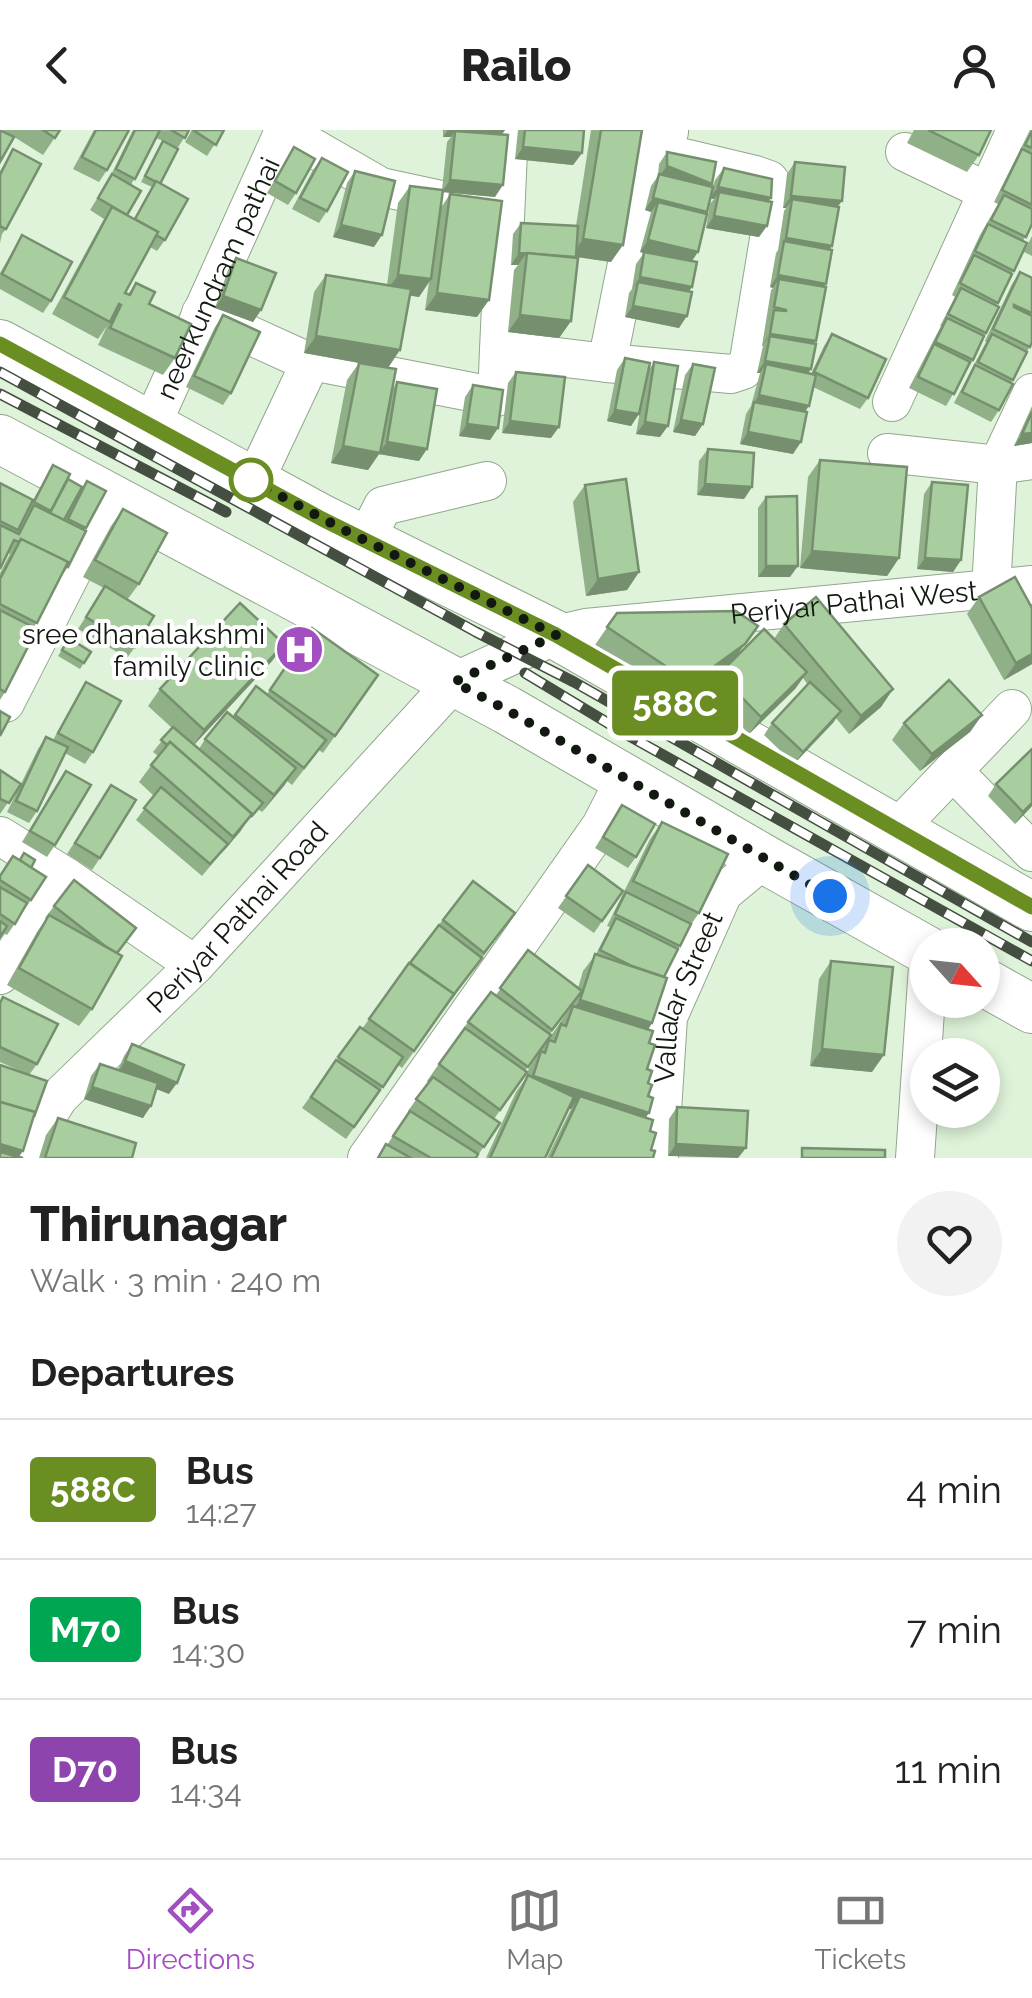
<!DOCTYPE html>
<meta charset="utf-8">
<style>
:root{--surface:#fff;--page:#f2f2f2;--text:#222;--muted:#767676;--line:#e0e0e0;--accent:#a250c0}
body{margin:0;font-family:Raleway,sans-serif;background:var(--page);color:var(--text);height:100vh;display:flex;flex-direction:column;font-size:38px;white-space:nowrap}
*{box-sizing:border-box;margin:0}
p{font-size:32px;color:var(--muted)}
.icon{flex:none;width:55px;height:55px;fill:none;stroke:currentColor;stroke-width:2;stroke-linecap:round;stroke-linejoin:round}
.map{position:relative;height:1028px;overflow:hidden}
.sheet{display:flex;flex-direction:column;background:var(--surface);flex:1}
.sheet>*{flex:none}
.badge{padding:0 20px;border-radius:8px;font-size:35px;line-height:65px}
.needle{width:65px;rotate:117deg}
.fabs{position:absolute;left:910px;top:798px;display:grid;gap:20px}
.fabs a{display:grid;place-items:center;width:90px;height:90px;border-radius:50%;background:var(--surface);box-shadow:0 5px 15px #0003;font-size:50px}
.you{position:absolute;width:50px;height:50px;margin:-25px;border:8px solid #fff;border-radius:50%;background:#1a73e8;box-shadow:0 0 0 15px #1a73e833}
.map>.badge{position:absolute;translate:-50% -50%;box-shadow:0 0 0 5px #fff}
h2{padding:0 30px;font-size:38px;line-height:90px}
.round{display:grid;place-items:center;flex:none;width:105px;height:105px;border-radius:52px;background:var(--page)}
.headline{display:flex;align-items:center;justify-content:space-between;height:170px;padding:0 30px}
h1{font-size:48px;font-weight:800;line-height:75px}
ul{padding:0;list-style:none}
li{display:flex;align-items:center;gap:30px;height:140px;padding:0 30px;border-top:2px solid var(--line)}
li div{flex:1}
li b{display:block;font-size:38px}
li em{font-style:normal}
li .badge{min-width:110px;font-weight:700;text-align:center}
header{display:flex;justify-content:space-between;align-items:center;height:130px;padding:0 30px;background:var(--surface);font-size:45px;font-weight:800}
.menu{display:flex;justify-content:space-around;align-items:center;height:140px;border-top:2px solid var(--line);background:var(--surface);font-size:28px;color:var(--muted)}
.menu a{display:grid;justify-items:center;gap:5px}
.menu .selected{color:var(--accent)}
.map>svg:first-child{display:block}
</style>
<header><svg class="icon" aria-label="back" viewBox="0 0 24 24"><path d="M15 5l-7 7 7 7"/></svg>Railo<svg class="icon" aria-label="person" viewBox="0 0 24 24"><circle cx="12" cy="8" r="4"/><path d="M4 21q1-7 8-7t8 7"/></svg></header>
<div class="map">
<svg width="1032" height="1028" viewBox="0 0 1032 1028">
<rect width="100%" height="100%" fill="#def3d9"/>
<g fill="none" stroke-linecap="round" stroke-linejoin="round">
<defs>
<g id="minor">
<polyline points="282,0 381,57 497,82"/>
<polyline points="509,0 499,220 607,233 731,244 743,240 749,230 777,61 769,50 755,45 650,20"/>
<polyline points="905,22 988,62"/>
<polyline points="201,183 302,229 497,267 499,220"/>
<polyline points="607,233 650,20 669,2"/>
<polyline points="892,272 1016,0"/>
<path id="s1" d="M151,296L284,1"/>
<polyline points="887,323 998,335 1032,330"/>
<polyline points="254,352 311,231"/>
<polyline points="365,411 383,376 487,351"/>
<polyline points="991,460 998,335 1032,263"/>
<polyline points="5,573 109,369"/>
<polyline points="953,641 1032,722"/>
<polyline points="896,700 1012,579"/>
<polyline points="0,706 66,747"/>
<polyline points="0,845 66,747 195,835"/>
<path id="s2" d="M34,1028L44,991L59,967L195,835L454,552L556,505L586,498L1032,455"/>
<polyline points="367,1028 601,696 625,649"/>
<path id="s3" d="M659,1028L668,887L723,763L764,729"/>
<polyline points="915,1028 928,837"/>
</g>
<g id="major">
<polyline points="0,214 322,389 556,505 1032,777"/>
<polyline points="0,309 507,580 764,729 928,821"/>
<polyline points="982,851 1032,879"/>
</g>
</defs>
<!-- minor casing -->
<use href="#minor" stroke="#93a68e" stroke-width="40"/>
<!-- major casing -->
<use href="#major" stroke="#93a68e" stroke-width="50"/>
<!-- minor -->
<use href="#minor" stroke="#fff" stroke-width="38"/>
<!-- major -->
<use href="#major" stroke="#fff" stroke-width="48"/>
<defs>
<g id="rail">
<polyline points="0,242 476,502 574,552 1032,812"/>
<polyline points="0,264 226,382"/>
<polyline points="525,543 631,607 1032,831"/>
</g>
</defs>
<!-- rail casing -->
<use href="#rail" stroke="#444f41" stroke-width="11"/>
<!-- rail -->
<use href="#rail" stroke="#fff" stroke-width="8" stroke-dasharray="22" stroke-linecap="butt"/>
</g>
<!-- wall -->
<g fill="#90b088">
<polygon points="3,0 60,0 43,25"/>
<polygon points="94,0 129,0 107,40 99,52 73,39"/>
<polygon points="133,0 160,0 131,55 127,85 134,89 152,57 141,52 163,11 156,8 161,0 189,0 177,19 160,54 165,110 157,121 150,117 125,163 128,164 136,153 149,174 175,228 163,245 98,215 107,196 98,209 52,184 104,89 90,80 108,51"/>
<polygon points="192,0 224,0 207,26 185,12"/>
<polygon points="443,0 505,0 502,4 495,67 443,62 440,79 450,64 477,187 425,180 429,152 419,167 410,165 388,238 392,260 397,252 419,331 379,324 368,340 331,333 347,250 359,233 304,223 314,162 326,145 387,155 398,73 410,56 442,60 447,12 451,7 443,7"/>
<polygon points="518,0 584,0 582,23 573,35 515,29"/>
<polygon points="591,0 642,0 611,132 576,127 571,191 559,208 508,202 514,140 518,135 511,135 513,104 521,93 576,96"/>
<polygon points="914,0 991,0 979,25 967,42 907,13"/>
<polygon points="1030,0 1032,0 1032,94 1023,111 1012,144 997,175 986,203 973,230 946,276 909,258 941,196 940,196 955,167 952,165 980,105 998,74 994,72"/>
<polygon points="294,17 296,63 288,75 267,63"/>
<polygon points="13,19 6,99 2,104 0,113 0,41"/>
<polygon points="667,22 712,54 710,57 710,67 715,50 724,38 768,71 759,107 706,98 710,74 714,69 710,68 692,131 689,162 679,198 625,187 629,163 632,159 636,134 644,123 640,122 651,82 645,80 651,56 658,46 659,34"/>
<polygon points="322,28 327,81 319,93 292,79 313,40"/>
<polygon points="795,32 838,76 808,244 811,244 824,216 832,204 868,268 860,279 813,257 793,324 740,314 746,284 751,276 760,243 757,243 763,216 762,216 771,160 773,158 770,157 776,123 778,120 784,81 786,78 783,78 787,44"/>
<polygon points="355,41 374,117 333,107 347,53"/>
<polygon points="22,105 51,171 43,183 0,159 0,143"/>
<polygon points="1032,106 1032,126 1024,122"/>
<polygon points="236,128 261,180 253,192 215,178 228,140"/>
<polygon points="1020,142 1032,148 1032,212 1011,253 999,280 991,292 954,273 986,212 985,211 1012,154"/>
<polygon points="223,185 231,263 223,275 186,257 215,197"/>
<polygon points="625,228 648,241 654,232 660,307 636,304 641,276 631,296 607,291 617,240"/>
<polygon points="693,234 703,294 695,306 673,302 685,245"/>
<polygon points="516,242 551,308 502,303 508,253"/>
<polygon points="473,255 498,298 490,310 459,306 465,267"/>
<polygon points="1032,276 1032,313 1014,316"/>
<polygon points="708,319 752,357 744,369 697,365 699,331"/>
<polygon points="820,330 899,428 887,446 800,438 808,347"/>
<polygon points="53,335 65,354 79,362 87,351 106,361 84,400 68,437 60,448 34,497 5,562 0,570 0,443 10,424 8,423 0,439 0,353 33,370"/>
<polygon points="932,352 961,430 953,442 917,439 924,364"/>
<polygon points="585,355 639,442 627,460 586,466 573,372"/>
<polygon points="766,367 790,447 758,447 758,378"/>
<polygon points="123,379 139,454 127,470 135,517 127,528 78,499 104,458 83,447 111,396"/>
<polygon points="979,467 1032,478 1032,534 1004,550 967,484"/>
<polygon points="617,483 738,526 774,509 784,494 893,559 881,577 849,604 836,588 794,634 764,605 772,593 808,555 803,548 795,559 749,604 707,561 719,544 727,536 679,570 595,515"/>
<polygon points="312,498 378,545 323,623 319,620 292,655 287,651 262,682 258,679 202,746 136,690 154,666 139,652 158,626 153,622 172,598 148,576 160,559 284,514 272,531 194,615 199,619 205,609 233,587 256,556 267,564"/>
<polygon points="69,508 91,522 80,539 58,526"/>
<polygon points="86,552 93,622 85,634 65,623 37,681 29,693 7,682 21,654 0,684 0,640 21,654 38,619 46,607 53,610"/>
<polygon points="982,585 970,602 920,641 892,610 904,593"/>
<polygon points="1032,619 1032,676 1015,694 988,666 996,654"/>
<polygon points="66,641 55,715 47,727 22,712"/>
<polygon points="111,655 100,728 92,740 67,724"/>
<polygon points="622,675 636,727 628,738 595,718"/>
<polygon points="662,692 699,783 690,796 664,847 652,893 648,900 649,913 647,939 648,966 646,987 653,1028 547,1028 571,979 568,978 545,1028 486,1028 516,962 526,948 529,938 572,875 550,904 525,941 527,942 494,989 500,993 476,1028 377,1028 386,1014 387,1015 409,982 408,981 428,953 427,951 468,892 496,865 528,820 578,858 583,841 596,824 610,797 607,796 650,709"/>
<polygon points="588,735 623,761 594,803 558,778"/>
<polygon points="31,738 31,770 7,805 3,803 0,807 0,746"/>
<polygon points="74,750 118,823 92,879 79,896 7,855 37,802 46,789 45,788"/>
<polygon points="473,751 506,795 402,938 398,935 346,1009 302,978 360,897 362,899 409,833"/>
<polygon points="831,831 872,942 810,936 819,849"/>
<polygon points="3,867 37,934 29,945 0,932 0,872"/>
<polygon points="132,914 169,964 156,959 143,988 84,969 91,946 100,934 118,940 124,926"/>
<polygon points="677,977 748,981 668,1026 669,989"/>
<polygon points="58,988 132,1028 39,1028 46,1005"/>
</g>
<!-- shaded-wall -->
<g fill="#76906f">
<polygon points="448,0 505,0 502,4 455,1 451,7 443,7"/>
<polygon points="523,17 582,23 573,35 515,29"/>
<polygon points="667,36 712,54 704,65 658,48"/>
<polygon points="450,50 503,55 495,67 442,62"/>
<polygon points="718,57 771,68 763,79 719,62 714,69 710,68"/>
<polygon points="791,66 842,71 833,83 792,69 786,78 783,78"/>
<polygon points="653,68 707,82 698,93 658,72 651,82 645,80"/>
<polygon points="714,86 767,96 759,107 706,98"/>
<polygon points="341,95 382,105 374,117 333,107"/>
<polygon points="786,108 832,116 824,128 784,111 778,120"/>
<polygon points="583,109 623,115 611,132 571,126"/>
<polygon points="648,110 698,122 690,134 640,122"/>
<polygon points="519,123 526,124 518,135 511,135"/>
<polygon points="398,145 431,149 419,167 386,162"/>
<polygon points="778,145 826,154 817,165 779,149 773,158 770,157"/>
<polygon points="640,147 692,157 684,169 638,152 632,159"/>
<polygon points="437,163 489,170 477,187 425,180"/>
<polygon points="223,166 261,180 253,192 215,178"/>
<polygon points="633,176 687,186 679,198 625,187"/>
<polygon points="520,185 571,191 559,208 508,202"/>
<polygon points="770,204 816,211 808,223 770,206 762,216"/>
<polygon points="316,206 400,220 388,238 304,223"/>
<polygon points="765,231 811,239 803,251 766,234 760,243 757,243"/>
<polygon points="759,265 809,276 800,288 754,273"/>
<polygon points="615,280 639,284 631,296 607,291"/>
<polygon points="681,290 703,294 695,306 673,302"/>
<polygon points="510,291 559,297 551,308 502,303"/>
<polygon points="645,292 668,296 660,307 636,304"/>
<polygon points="467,294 498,298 490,310 459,306"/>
<polygon points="748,302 801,312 793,324 740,314"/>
<polygon points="1032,303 1032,313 1014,316 1022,304"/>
<polygon points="387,312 427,319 419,331 379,324 368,340 331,333 343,316 379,323"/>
<polygon points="705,354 752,357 744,369 697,365"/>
<polygon points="812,421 899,428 887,446 800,438"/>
<polygon points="925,428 961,430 953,442 917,439"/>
<polygon points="766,436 798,436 790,447 758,447"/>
<polygon points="639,442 627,460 586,466 598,449"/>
<polygon points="284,514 272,531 192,617 204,600"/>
<polygon points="745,514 733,531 679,570 691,553"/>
<polygon points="1032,524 1032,534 1004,550 1016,533"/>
<polygon points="807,542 795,559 749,604 761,587"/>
<polygon points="893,559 881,577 849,604 861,586"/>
<polygon points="841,581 833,593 794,634 803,622"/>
<polygon points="982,585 970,602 920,641 932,624"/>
<polygon points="296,638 284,656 262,682 274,665"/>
<polygon points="1032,673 1032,676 1015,694 1023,682"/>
<polygon points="252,684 240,702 221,724 233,707"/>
<polygon points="580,870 652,893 640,911 570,884"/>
<polygon points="822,919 884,925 872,942 810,936"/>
<polygon points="125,931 177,953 169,964 117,943"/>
<polygon points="533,946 649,983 637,1000 580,966 571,979 521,963"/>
<polygon points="92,957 151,976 143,988 84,969"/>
<polygon points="0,1014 23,1021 18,1028 0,1028"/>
<polygon points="676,1014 746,1018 738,1028 668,1026"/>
</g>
<!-- building -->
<g fill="#a8cd9e" stroke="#76906f" stroke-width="2.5">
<polygon points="0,0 14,7 0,32"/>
<polygon points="43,0 60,0 55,8"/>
<polygon points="96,0 129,0 107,40 82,27"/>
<polygon points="135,0 160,0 135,49 116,39"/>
<polygon points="171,0 189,0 185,8"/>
<polygon points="193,0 224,0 216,15"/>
<polygon points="525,0 584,0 582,23 523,17"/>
<polygon points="601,0 642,0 623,115 583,109"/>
<polygon points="928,0 991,0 979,25"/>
<polygon points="455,1 508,5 503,55 450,50"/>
<polygon points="1032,1 1032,18 1025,15"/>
<polygon points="163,11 178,19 160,54 145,46"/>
<polygon points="294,17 315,29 296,63 275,51"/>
<polygon points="13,19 41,34 6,99 0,96 0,45"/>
<polygon points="1022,19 1032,24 1032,75 1002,60"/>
<polygon points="667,22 716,32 712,54 667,36"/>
<polygon points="322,28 348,42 327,81 300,68"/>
<polygon points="795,32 845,37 842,71 791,66"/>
<polygon points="724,38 772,49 771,68 718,57"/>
<polygon points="355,41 395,51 382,105 341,95"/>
<polygon points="112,44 141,61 127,85 98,68"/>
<polygon points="659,44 713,57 707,82 653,68"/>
<polygon points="156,51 188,69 165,110 156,105 158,102 135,89"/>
<polygon points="410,56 443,60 431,149 398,145"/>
<polygon points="719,62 772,72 767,96 714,86"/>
<polygon points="450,64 502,71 489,170 437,163"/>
<polygon points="1004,65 1032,79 1032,94 1026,107 991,90"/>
<polygon points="792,69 839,77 832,116 786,108"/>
<polygon points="658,72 707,84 698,122 648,110"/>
<polygon points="112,77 158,102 125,163 130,165 136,153 155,162 149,174 191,194 175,228 110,198 121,175 119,174 110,192 64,167"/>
<polygon points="521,93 578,96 576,127 519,123"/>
<polygon points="988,94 1027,113 1014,141 975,121"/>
<polygon points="22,105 72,132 51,171 2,144"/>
<polygon points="784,111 832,120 826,154 778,145"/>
<polygon points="644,122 697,132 692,157 640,147"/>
<polygon points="527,123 578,128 571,191 520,185"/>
<polygon points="974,125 1012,144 998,173 960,153"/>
<polygon points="236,128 276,143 261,180 223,166"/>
<polygon points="1020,142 1032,148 1032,183 1014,175 1014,177 1032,186 1032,212 1030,217 993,199"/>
<polygon points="326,145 411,159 400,220 316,206"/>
<polygon points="779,149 826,157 816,211 770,204 774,180 786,181 786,180 774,177"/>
<polygon points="638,152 692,162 687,186 633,176"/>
<polygon points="961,158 999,177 986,203 948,184"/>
<polygon points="223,185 260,202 231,263 194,246"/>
<polygon points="947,188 984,206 973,230 935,212"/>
<polygon points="832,204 886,229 868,268 814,242"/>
<polygon points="992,204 1027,222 1013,250 978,232"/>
<polygon points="770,206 816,214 811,239 765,231"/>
<polygon points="934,214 970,232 954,264 918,247"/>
<polygon points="625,228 650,233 639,284 615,280"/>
<polygon points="654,232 678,236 668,296 645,292"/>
<polygon points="359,233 396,239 380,323 343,316"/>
<polygon points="693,234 715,238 703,294 681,290"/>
<polygon points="766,234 816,245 809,276 759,265"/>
<polygon points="975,235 1013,254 999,280 962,262"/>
<polygon points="516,242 565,247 559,297 510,291"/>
<polygon points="397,252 437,259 427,319 387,312"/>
<polygon points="473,255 503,260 498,298 467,294"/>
<polygon points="754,272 807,282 801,312 748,302"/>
<polygon points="1032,282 1032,303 1022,304"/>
<polygon points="708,319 754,323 752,357 705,354"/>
<polygon points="820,330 907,337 899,428 812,421"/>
<polygon points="53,335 70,344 51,381 34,372"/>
<polygon points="68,349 82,357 64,390 50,383"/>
<polygon points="626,349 639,442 598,449 585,355"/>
<polygon points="87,351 106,361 86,398 68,389"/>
<polygon points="932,352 968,355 961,430 925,428"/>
<polygon points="0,353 33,370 18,400 0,391"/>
<polygon points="797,366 798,436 766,436 766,367"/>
<polygon points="34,375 86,401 68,437 66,436 68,432 21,409 19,412 14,410 0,439 0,395 19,404"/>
<polygon points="123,379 167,403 139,454 95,430"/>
<polygon points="21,409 68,432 37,493 0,474 0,449"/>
<polygon points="1015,447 1032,478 1032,524 1016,533 979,467"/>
<polygon points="105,456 154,486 135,517 86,487"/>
<polygon points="816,467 893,559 861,586 784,494"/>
<polygon points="240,473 284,514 204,600 160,559"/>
<polygon points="0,480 37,499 5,562 0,559"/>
<polygon points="736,481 758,496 745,514 691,553 607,497 617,483"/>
<polygon points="312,498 378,545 335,606 270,560"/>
<polygon points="764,499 807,542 761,587 719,544"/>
<polygon points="69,508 91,522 84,533 62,520"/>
<polygon points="949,550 982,585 932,624 904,593"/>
<polygon points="86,552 121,571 93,622 58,603"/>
<polygon points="810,552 841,581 803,622 772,593"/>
<polygon points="256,556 326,610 304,638 235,585"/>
<polygon points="0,581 10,587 0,606"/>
<polygon points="227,582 296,638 274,665 205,609"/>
<polygon points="173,597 263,673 251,687 252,684 170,612 167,615 161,610"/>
<polygon points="46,607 68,617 37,681 16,671"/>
<polygon points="170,612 252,684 233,707 151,635"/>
<polygon points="1032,619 1032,673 1023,682 996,654"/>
<polygon points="0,640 21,654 9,673 0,669"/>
<polygon points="66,641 91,655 55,715 30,701"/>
<polygon points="111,655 136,670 100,728 75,713"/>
<polygon points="161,657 228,714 210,734 144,678"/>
<polygon points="622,675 655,694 636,727 603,707"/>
<polygon points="662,692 728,724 699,783 633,751"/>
<polygon points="24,723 35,730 31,738 20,730"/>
<polygon points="13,726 46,747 31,770 0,750 0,746"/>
<polygon points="588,735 623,761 602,791 566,766"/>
<polygon points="74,750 136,798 117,823 105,816 54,776"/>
<polygon points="473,751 515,783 484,823 443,790"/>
<polygon points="0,757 27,773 15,794 0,784"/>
<polygon points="626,762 691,794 680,816 615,784"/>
<polygon points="49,785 122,826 92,879 19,838"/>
<polygon points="616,788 678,819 664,847 632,836 600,820"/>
<polygon points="0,791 7,796 0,807"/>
<polygon points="439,795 482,828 451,868 454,864 410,833"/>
<polygon points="528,820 582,861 552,900 500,858"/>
<polygon points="595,824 667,848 652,893 580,870"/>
<polygon points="831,831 893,837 884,925 822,919"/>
<polygon points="409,833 454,864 414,921 369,889"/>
<polygon points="491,862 551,905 528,937 468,892"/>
<polygon points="3,867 58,894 37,934 0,917 0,873"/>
<polygon points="573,876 653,901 649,913 655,915 647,939 652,941 648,953 652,955 648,966 653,968 649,983 533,946 541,921 545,923 549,910 555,912 561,894 566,896"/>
<polygon points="360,897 403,927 383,957 338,927"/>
<polygon points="465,898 527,942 500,980 439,934"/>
<polygon points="132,914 184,935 177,953 125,931"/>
<polygon points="336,930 380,960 354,997 311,967"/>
<polygon points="100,934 158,953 151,976 92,957"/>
<polygon points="0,935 47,951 34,987 35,982 0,972"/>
<polygon points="528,945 574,967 545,1028 490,1028"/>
<polygon points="433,947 500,993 484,1017 416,969"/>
<polygon points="580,966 653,990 650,1001 656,1003 651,1020 655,1021 653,1028 551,1028"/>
<polygon points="0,972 35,982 23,1021 0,1014"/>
<polygon points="677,977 748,981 746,1018 676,1014"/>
<polygon points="410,981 478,1024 476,1028 431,1028 393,1006"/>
<polygon points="58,988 136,1013 132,1028 45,1028"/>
<polygon points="386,1014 411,1028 378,1028"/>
<polygon points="802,1018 885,1020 885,1028 802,1028"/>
<polygon points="0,1022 23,1028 0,1028"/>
</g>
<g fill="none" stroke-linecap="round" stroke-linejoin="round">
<defs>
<polyline id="line" points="0,214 322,389 556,505 1032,777"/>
</defs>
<!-- line casing -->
<use href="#line" stroke="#fff" stroke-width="22"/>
<!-- line -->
<use href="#line" stroke="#6b8e23" stroke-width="15"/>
<!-- walk -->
<polyline stroke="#121910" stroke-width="10" stroke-dasharray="0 18" points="251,350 344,400 556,505 454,552 507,580 830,766"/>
</g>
<!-- icons -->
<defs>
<symbol id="hospital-disc" viewBox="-11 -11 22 22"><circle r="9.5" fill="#a250c0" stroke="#fff"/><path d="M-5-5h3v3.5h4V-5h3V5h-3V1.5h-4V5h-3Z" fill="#fff"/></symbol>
</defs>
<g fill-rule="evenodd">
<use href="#hospital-disc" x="272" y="492" width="55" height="55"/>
</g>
<!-- markers -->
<circle fill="#fff" stroke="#6b8e23" stroke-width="5" cx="251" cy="350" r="20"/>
<g text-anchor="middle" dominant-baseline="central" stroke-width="8" stroke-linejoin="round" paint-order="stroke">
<!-- street labels -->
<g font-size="28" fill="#121910" stroke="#fff">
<text stroke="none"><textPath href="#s1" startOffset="162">neerkundram pathai</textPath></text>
<text stroke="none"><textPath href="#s2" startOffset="1052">Periyar Pathai West</textPath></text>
<text stroke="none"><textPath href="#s2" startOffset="320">Periyar Pathai Road</textPath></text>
<text stroke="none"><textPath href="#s3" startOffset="165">Vallalar Street</textPath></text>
</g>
<!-- poi labels -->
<g font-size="28" fill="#121910" stroke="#fff" text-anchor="end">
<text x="265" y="504">sree dhanalakshmi<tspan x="265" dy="32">family clinic</tspan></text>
</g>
</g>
</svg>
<div class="fabs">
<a><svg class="needle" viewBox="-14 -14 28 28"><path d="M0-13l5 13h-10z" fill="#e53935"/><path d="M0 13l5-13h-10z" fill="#767676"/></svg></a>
<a><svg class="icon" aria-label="layers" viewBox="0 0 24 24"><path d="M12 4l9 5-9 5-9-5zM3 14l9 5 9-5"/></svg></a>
</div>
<div class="you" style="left:830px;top:766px"></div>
<b class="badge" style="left:675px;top:573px;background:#6b8e23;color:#fff">588C</b>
</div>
<section class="sheet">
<div class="headline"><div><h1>Thirunagar</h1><p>Walk · 3 min · 240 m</p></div><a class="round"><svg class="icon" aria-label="heart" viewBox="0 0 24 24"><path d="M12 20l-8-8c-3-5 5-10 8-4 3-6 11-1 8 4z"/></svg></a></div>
<h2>Departures</h2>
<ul>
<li><span class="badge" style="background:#6b8e23;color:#fff">588C</span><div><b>Bus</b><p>14:27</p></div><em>4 min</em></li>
<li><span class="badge" style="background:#00a651;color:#fff">M70</span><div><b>Bus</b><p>14:30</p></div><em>7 min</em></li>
<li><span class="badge" style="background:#8e44ad;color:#fff">D70</span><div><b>Bus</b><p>14:34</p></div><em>11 min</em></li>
</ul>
</section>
<nav class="menu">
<a class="selected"><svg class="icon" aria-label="directions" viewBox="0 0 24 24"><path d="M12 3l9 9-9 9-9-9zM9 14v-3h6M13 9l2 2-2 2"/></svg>Directions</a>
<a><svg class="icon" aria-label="map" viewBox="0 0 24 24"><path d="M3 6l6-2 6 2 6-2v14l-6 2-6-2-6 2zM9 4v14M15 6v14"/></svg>Map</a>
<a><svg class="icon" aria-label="tickets" viewBox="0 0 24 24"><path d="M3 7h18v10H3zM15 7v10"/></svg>Tickets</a>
</nav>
